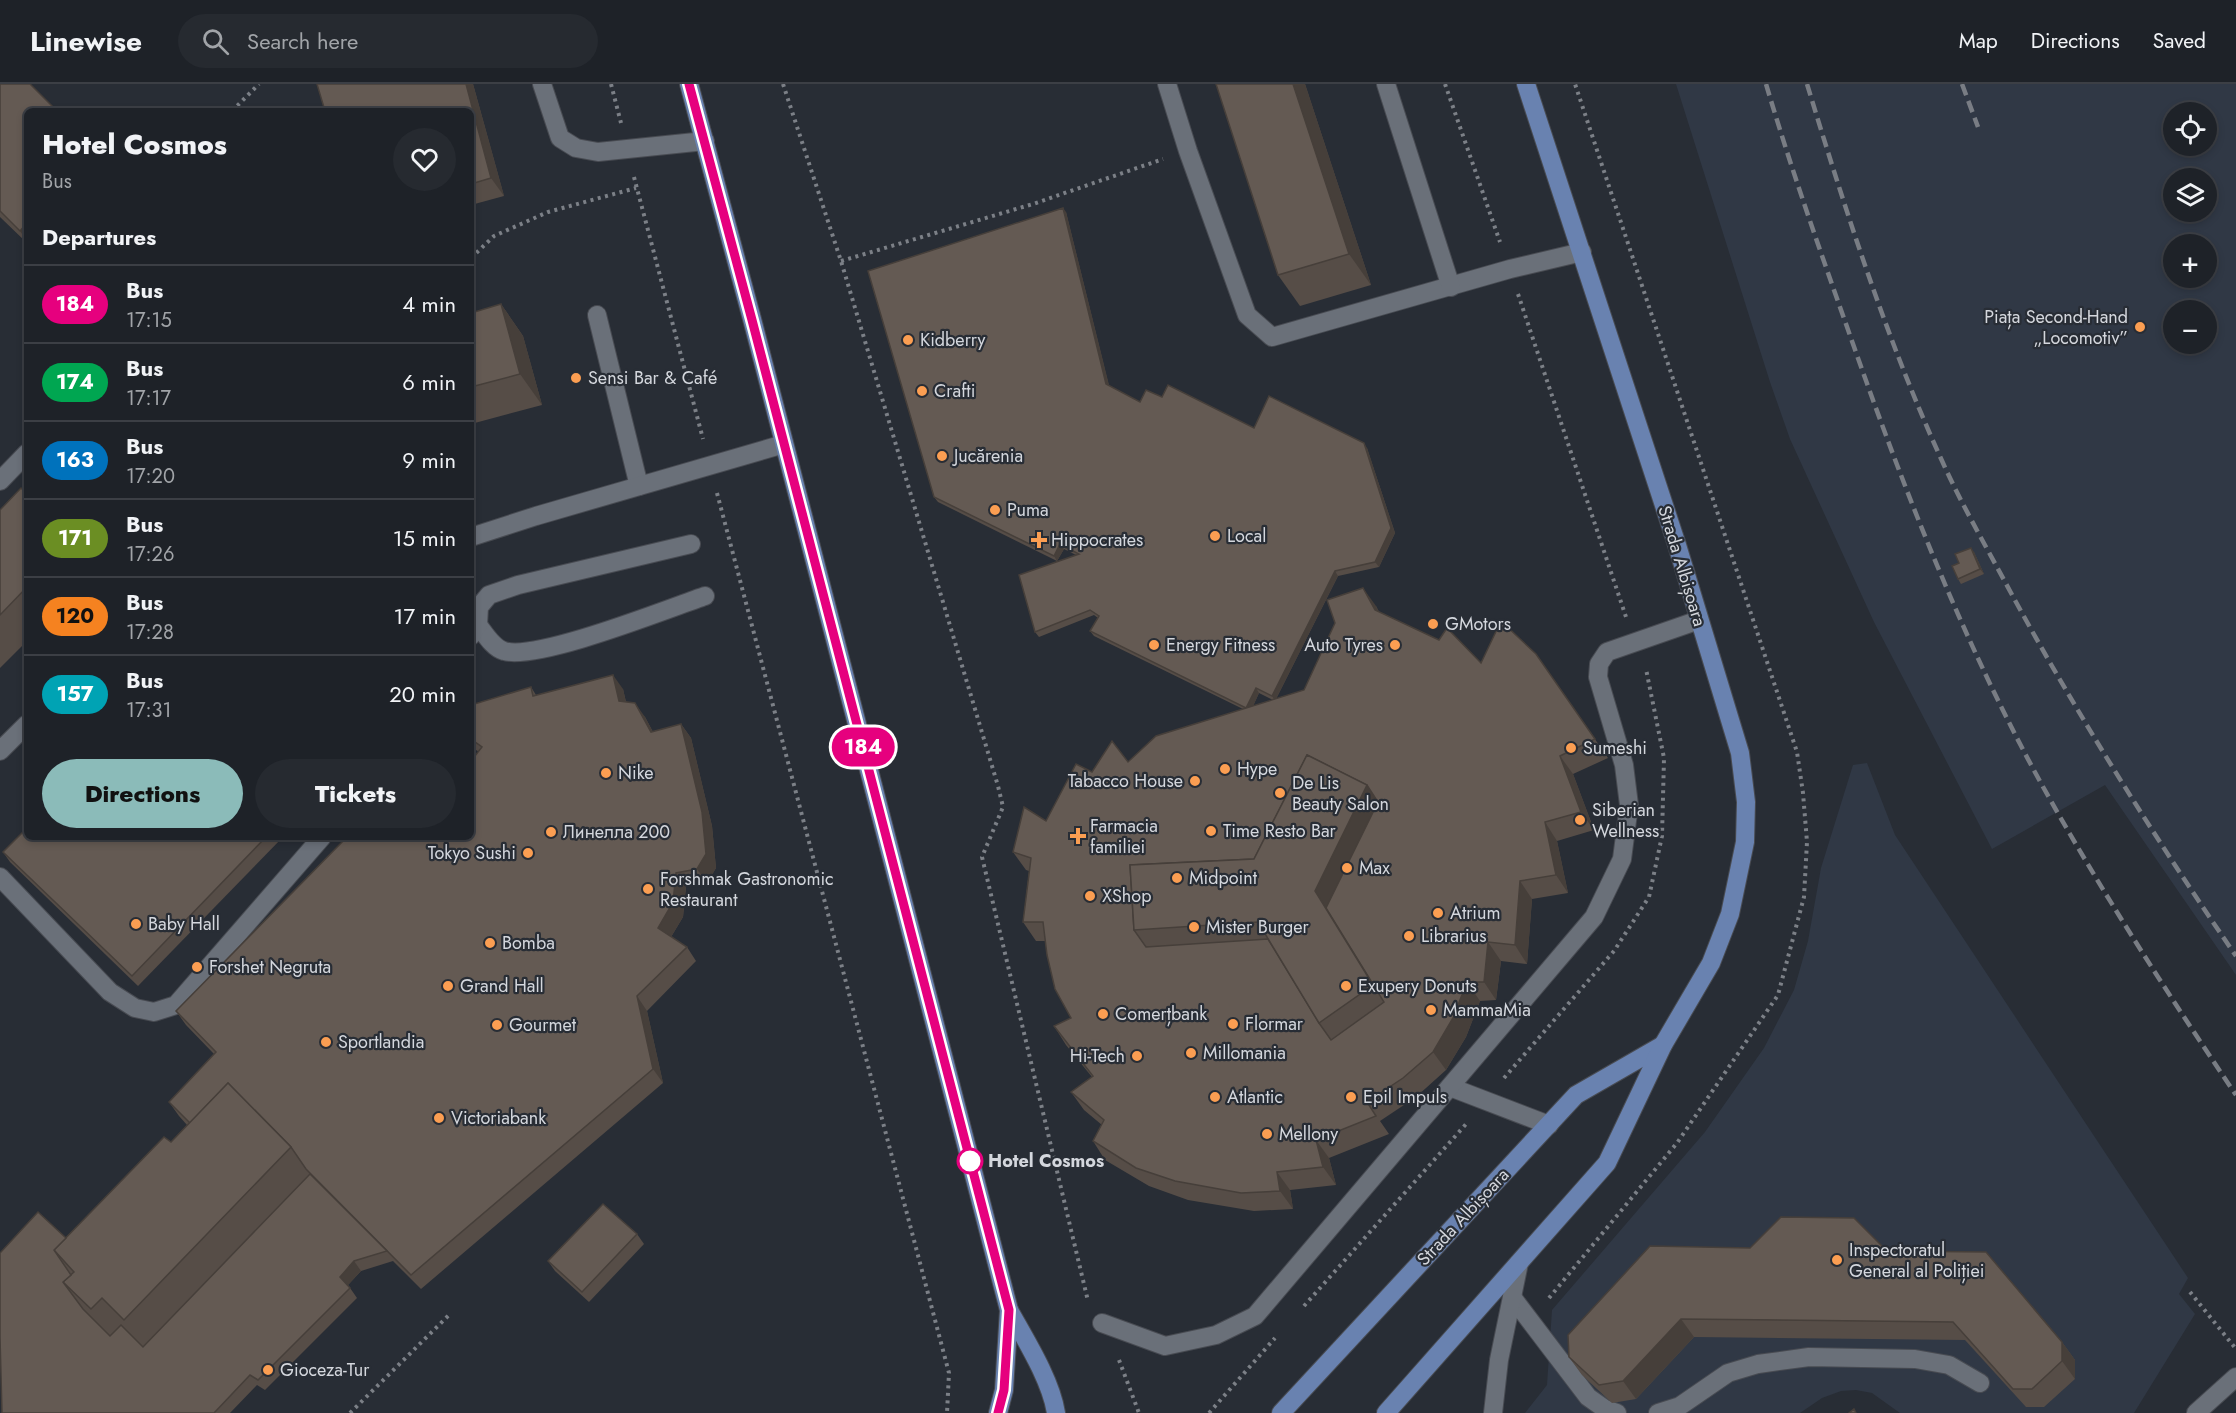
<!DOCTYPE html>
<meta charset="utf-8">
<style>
:root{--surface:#1e2228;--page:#262a30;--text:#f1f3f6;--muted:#a1a4a8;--line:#3c3f45;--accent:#8bbbb9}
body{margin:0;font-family:Jost,sans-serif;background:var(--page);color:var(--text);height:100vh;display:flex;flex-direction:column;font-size:22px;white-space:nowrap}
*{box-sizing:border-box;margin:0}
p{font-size:20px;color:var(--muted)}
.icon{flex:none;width:33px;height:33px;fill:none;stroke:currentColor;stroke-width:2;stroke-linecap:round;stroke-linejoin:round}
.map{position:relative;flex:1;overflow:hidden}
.drawer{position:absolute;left:24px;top:24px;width:450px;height:732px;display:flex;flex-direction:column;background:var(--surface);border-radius:9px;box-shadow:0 3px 9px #0003,0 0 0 2px var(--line)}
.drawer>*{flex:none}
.badge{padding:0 12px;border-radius:20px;font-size:21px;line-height:39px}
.fabs{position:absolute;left:2163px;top:18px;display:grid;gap:12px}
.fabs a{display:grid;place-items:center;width:54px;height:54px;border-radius:50%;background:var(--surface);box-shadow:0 3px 9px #0003,0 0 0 2px var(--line);font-size:30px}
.map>.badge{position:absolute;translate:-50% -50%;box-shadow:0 0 0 3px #fff}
h2{padding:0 18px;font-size:22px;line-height:54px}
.round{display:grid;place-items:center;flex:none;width:63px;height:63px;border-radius:32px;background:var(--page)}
.head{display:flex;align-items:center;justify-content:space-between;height:102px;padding:0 18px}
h1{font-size:28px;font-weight:800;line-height:45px}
.cta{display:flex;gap:12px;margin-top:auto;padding:12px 18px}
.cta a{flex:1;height:69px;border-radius:36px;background:var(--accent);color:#111;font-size:24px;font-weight:800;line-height:69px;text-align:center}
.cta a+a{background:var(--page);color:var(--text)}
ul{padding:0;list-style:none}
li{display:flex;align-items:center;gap:18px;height:78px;padding:0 18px;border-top:2px solid var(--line)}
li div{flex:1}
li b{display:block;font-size:22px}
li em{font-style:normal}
li .badge{min-width:66px;font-weight:700;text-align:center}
header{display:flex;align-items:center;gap:36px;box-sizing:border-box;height:84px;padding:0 30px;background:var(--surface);border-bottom:2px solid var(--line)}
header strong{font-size:28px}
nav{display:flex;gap:33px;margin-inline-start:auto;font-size:21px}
.search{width:420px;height:54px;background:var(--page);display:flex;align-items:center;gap:15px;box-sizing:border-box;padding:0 21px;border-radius:33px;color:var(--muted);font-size:22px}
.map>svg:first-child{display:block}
</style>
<header>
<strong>Linewise</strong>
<div class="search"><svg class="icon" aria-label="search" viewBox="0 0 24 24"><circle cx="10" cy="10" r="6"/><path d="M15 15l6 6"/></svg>Search here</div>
<nav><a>Map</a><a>Directions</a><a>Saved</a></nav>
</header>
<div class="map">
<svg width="2236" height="1329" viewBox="0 0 2236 1329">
<rect width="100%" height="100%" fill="#282d35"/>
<!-- built -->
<g fill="#303845" fill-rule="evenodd">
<path d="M1676,0H2236V891L2105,701L1992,765L1874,538L1790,355L1770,298ZM2174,28H2206V62H2174ZM2174,94H2206V128H2174ZM2174,160H2206V194H2174ZM2174,226H2206V260H2174Z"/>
<polygon points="1867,679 1895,751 2188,1194 2179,1210 2195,1230 2134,1329 1900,1329 1872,1309 1856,1306 1841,1307 1822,1314 1800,1329 1525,1329 1547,1301 1552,1226 1705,1048 1764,964 1794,906 1808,857 1821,784 1853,681"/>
</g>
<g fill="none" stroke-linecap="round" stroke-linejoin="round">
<defs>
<g id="minor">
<polyline points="542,0 560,54 576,64 598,68 705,57"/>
<polyline points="1167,0 1188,67 1247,231 1272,253 1510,185 1582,168"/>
<polyline points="1386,0 1451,203"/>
<polyline points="597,231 639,402"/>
<polyline points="0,397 27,369"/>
<polyline points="471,453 536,432 784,360"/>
<path d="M478,541C485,550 493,564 504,567C537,577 667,525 705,512"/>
<polyline points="471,552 478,541 479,523 489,511 518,501 691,460"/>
<polyline points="0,667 27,640"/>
<polyline points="0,793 110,908 135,924 154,928 176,921 322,753"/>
<polyline points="1450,1003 1549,1041"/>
<polyline points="1512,1213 1588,1313 1605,1325 1617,1329"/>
<polyline points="1102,1239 1165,1262 1216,1251 1255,1232 1594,833 1622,775 1629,721 1624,681 1598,593 1599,580 1607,568 1699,536"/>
<polyline points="1493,1329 1499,1276 1519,1179"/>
<polyline points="1658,1329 1680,1322 1728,1289 1758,1280 1809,1273 1915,1275 1949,1281 1980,1299"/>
<polyline points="2196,1329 2236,1293"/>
</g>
<g id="major">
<path d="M689,0L752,235L1009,1226C1025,1255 1051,1296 1056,1329"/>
<polyline points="998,1329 1004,1306 1009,1226"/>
<polyline points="1281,1329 1576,1011 1663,961"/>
<polyline points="1386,1329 1607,1079 1663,961 1711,879 1730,830 1745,758 1746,718 1740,669 1677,461 1526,0"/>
</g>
</defs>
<!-- minor casing -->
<use href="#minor" stroke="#484b52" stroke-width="20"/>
<!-- major casing -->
<use href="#major" stroke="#484b52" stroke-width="20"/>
<!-- path -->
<g stroke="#7c8087" stroke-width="4" stroke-dasharray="3 4.5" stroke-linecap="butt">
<polyline points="611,0 621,39"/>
<polyline points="783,0 841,177 998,702 1003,723 982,773 1088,1217"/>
<polyline points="1445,0 1500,158"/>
<polyline points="232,27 259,0"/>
<polyline points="634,93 703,355"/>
<polyline points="471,174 494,152 548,128 636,104"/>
<polyline points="841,177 1033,120 1163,75"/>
<polyline points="1518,210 1626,533"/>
<polyline points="717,409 949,1289 947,1329"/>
<polyline points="1504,994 1614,867 1649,813 1662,752 1664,674 1646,585"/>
<polyline points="2190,1208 2236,1265"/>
<polyline points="1549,1214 1677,1059 1778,911 1804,813 1807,758 1803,709 1797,668 1575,0"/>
<polyline points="1304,1222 1467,1039"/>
<polyline points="1119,1276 1139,1329"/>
<polyline points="350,1329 449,1231"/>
<polyline points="1209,1329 1275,1254"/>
</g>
<!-- minor -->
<use href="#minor" stroke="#6a7079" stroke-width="18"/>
<!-- major -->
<use href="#major" stroke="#6982b0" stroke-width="18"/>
<!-- rail -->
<g stroke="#797d84" stroke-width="4.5" stroke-dasharray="12 6" stroke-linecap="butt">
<path d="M1766,0C1790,81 1818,161 1846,240C1901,398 1961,554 2042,701C2101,807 2168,910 2236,1011"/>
<path d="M1807,0C1846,128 1887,257 1943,379C1961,419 1983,457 2004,496C2074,626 2153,751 2236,872"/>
<polyline points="1962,0 1978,43"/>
</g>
</g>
<!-- wall -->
<g fill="#564d47" fill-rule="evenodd">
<polygon points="0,0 27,27 27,159 0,133"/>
<polygon points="473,0 504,112 471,121 471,27"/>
<polygon points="1216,0 1305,0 1371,201 1300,222 1278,191"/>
<path d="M1066,128L1109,302L1140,318L1162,313L1254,344L1367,364L1395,449L1379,483L1338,492L1276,615L1304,606L1376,522L1379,528L1481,579L1536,570L1608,674L1573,690L1594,746L1557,757L1568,809L1532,815L1527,880L1501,877L1496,916L1480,917L1466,953L1446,986L1416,1013L1380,1037L1389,1050L1329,1074L1336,1101L1290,1106L1293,1125L1254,1127L1188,1116L1149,1102L1105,1076L1093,1057L1102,1041L1084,1026L1071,1008L1092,993L1066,961L1054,942L1071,934L1045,857H1036L1023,838L1029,787L1026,786L1013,768L1046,737L1092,688L1128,678L1243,625L1094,552L1090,547L1098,534L1094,531L1039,553L1035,548L1076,471L1064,465L1057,477L938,418L934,413ZM1259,609L1273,616L1253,622Z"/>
<polygon points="501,220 523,252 542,321 471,340 471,229"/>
<polygon points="27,410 27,557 0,584 0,426"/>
<polygon points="1974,468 1984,490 1961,500 1958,495 1959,479"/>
<polygon points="531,603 536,611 623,605 626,618 645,633 653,648 681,640 691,654 712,742 716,784 707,799 686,803 683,833 671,853 687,863 696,877 647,927 663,999 421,1205 393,1177 361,1187 348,1201 357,1214 265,1306 257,1301 230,1329 2,1329 0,1253 66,1154 171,1058 187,1041 179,1032 169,1018 214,970 186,941 176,927 471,753 479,668 476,666 471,659 471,621"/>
<polygon points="27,753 283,753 138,902 10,778 3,768"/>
<polygon points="637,1150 644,1160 589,1218 555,1187 548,1177"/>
<polygon points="1887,1167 2062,1258 2075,1276 2075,1295 2044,1323 2026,1323 1965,1256 1694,1253 1636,1315 1612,1319 1582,1291 1569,1273 1568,1251"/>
</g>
<!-- shaded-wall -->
<g fill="#463f3a">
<polygon points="466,0 473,0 504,112 491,94"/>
<polygon points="1293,0 1305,0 1371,201 1349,170"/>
<polygon points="1063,124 1066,128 1110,305 1106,300"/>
<polygon points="27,139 27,157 20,147"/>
<polygon points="501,220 523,252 542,321 520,290"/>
<polygon points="1364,359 1367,364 1395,449 1379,483 1375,478"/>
<polygon points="1060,460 1064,465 1057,477 1054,472"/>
<polygon points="1971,464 1974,468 1984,490 1980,485"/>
<polygon points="1335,487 1338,492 1275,617 1272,612"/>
<polygon points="1363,504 1376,522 1388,545 1375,526"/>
<polygon points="613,591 623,605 629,632 619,617"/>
<polygon points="1256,604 1259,609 1250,629 1246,624"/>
<polygon points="635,619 645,633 661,663 651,648"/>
<polygon points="681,640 691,654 712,742 716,784 707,799 697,785"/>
<polygon points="1560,672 1573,690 1594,746 1581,728"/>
<polygon points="1367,701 1391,736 1397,936 1373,901 1315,807"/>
<polygon points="1545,738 1557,757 1568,809 1556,791"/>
<polygon points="676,789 686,803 683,833 668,858 658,844"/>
<polygon points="1520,797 1532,815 1527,880 1515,861"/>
<polygon points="1488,858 1501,877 1496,916 1484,898"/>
<polygon points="1467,898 1480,917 1466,953 1446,986 1433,968"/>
<polygon points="637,912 647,927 663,999 653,985"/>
<polygon points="1316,1056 1329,1074 1336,1101 1323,1083"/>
<polygon points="1277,1088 1290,1106 1293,1125 1280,1107"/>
<polygon points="354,1177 361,1187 347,1202 340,1193"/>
<polygon points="1681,1235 1694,1253 1636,1315 1623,1297"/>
<polygon points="2062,1258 2075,1276 2075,1295 2062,1277"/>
</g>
<!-- building -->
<g fill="#645a53" stroke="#463f3a" stroke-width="1.5" fill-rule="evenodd">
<polygon points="0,0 30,0 57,27 27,27 27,139 20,147 0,127"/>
<polygon points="317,0 466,0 491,94 471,100 471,27 325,27"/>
<polygon points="1216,0 1293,0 1349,170 1278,191"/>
<polygon points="1063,124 1106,300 1140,318 1146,306 1162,313 1168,301 1254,344 1269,312 1364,359 1391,444 1375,478 1335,487 1272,612 1256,604 1246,624 1090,547 1099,532 1090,526 1035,548 1019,491 1079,470 1060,460 1054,472 934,413 868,187"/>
<polygon points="501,220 520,290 471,303 471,229"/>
<polygon points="21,404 27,410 27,503 0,531 0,426"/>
<polygon points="1971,464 1980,485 1958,495 1952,482 1959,479 1955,470"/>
<path d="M1363,504L1375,526L1439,556L1447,544L1481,579L1501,537L1536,570L1595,655L1560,672L1581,728L1545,738L1556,791L1520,797L1515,861L1488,858L1484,898H1467L1453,934L1433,968L1403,994L1367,1018L1376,1032L1316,1056L1323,1083L1277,1088L1280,1107L1241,1109L1175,1097L1136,1084L1093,1057L1104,1036L1071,1008L1093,992L1054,942L1071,934L1055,905L1047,871L1043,838H1023L1031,774L1013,768L1024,723L1046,737L1076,680L1092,688L1112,657L1128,678L1156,652L1304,606L1335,539L1327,516ZM1307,671L1367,701L1378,718L1326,824L1384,918L1331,956L1319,939L1268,855L1146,863L1134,846L1130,781L1254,775Z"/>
<polygon points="613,591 619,617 635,619 651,648 681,640 702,728 706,770 697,785 676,789 673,818 658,844 687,863 637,912 653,985 411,1191 306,1085 291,1063 228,999 190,1039 169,1018 216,968 176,927 347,753 471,753 471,677 482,663 471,655 471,621 531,603 533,612"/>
<polygon points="1307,671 1367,701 1315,807 1373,901 1319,939 1258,838 1134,846 1130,781 1254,775"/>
<polygon points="27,744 27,753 266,753 132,892 3,768"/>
<polygon points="228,999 291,1063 124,1236 102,1214 91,1225 63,1198 74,1188 54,1166 164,1053 171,1058"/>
<polygon points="310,1090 387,1167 354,1177 340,1193 350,1204 258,1296 250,1291 214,1329 2,1329 0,1253 0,1169 38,1128 66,1154 54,1166 71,1191 63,1198 83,1225 110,1252 121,1241 143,1263"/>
<polygon points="603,1120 637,1150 582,1208 548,1177"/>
<polygon points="1781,1133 1854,1134 1887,1167 1986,1168 2062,1258 2062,1277 2032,1305 2013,1305 1953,1238 1681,1235 1623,1297 1599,1301 1569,1273 1568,1251 1650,1162 1750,1164"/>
<polygon points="1854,1325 1856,1329 1849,1329"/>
</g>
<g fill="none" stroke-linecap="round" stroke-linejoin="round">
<defs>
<polyline id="line" points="689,0 752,236 1009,1226 1004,1306 998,1329"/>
</defs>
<!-- line casing -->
<use href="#line" stroke="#fff" stroke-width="14"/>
<!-- line -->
<use href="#line" stroke="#e6007e" stroke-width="9"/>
</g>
<!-- markers -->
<g fill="#fb9e52" stroke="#282d35" stroke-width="2">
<circle cx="2140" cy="243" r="6"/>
<circle cx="908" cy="256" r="6"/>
<circle cx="576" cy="294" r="6"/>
<circle cx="922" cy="307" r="6"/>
<circle cx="942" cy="372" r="6"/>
<circle cx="995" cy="426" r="6"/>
<circle cx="1215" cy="452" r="6"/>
<path d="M1036 447h6v6h6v6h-6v6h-6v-6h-6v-6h6z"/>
<circle cx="1433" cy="540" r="6"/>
<circle cx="1154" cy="561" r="6"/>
<circle cx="1395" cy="561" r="6"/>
<circle cx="1571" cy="664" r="6"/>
<circle cx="1225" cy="685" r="6"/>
<circle cx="606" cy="689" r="6"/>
<circle cx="1195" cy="697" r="6"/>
<circle cx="1280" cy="709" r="6"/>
<circle cx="1580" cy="736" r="6"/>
<circle cx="1211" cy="747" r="6"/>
<circle cx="551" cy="748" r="6"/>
<path d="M1075 743h6v6h6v6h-6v6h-6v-6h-6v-6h6z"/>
<circle cx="528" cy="769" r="6"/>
<circle cx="1347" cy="784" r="6"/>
<circle cx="1177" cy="794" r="6"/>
<circle cx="648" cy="805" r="6"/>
<circle cx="1090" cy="812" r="6"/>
<circle cx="1438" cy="829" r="6"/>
<circle cx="136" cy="840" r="6"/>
<circle cx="1194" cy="843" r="6"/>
<circle cx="1409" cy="852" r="6"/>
<circle cx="490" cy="859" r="6"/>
<circle cx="197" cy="883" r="6"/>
<circle cx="448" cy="902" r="6"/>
<circle cx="1346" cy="902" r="6"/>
<circle cx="1431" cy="926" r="6"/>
<circle cx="1103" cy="930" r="6"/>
<circle cx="1233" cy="940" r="6"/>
<circle cx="497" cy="941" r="6"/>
<circle cx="326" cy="958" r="6"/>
<circle cx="1191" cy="969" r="6"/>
<circle cx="1137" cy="972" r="6"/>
<circle cx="1215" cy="1013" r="6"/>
<circle cx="1351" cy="1013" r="6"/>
<circle cx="439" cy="1034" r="6"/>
<circle cx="1267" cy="1050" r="6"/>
<circle cx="1837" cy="1176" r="6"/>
<circle cx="268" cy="1286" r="6"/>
</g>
<circle fill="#fff" stroke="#e6007e" stroke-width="3" cx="970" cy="1077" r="12"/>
<g text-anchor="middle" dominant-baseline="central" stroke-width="4.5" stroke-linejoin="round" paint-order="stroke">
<!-- poi labels -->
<g font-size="18" fill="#d4d7dd" stroke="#282d35" text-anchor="start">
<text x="2128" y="233" text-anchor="end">Piața Second-Hand<tspan x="2128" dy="21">„Locomotiv”</tspan></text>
<text x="920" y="256">Kidberry</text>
<text x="588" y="294">Sensi Bar &amp; Café</text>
<text x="934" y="307">Crafti</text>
<text x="954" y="372">Jucărenia</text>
<text x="1007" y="426">Puma</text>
<text x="1227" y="452">Local</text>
<text x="1051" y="456">Hippocrates</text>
<text x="1445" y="540">GMotors</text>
<text x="1166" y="561">Energy Fitness</text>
<text x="1383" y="561" text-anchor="end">Auto Tyres</text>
<text x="1583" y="664">Sumeshi</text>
<text x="1237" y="685">Hype</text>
<text x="618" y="689">Nike</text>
<text x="1183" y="697" text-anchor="end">Tabacco House</text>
<text x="1292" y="699">De Lis<tspan x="1292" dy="21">Beauty Salon</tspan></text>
<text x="1592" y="726">Siberian<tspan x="1592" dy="21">Wellness</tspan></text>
<text x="1090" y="742">Farmacia<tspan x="1090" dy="21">familiei</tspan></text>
<text x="1223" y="747">Time Resto Bar</text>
<text x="563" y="748">Линелла 200</text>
<text x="516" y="769" text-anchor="end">Tokyo Sushi</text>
<text x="1359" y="784">Max</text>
<text x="1189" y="794">Midpoint</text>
<text x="660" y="795">Forshmak Gastronomic<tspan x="660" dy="21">Restaurant</tspan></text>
<text x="1102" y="812">XShop</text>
<text x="1450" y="829">Atrium</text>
<text x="148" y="840">Baby Hall</text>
<text x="1206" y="843">Mister Burger</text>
<text x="1421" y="852">Librarius</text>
<text x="502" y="859">Bomba</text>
<text x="209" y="883">Forshet Negruta</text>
<text x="460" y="902">Grand Hall</text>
<text x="1358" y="902">Exupery Donuts</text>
<text x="1443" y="926">MammaMia</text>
<text x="1115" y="930">Comerțbank</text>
<text x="1245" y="940">Flormar</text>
<text x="509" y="941">Gourmet</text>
<text x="338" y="958">Sportlandia</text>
<text x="1203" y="969">Millomania</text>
<text x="1125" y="972" text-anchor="end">Hi-Tech</text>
<text x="1227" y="1013">Atlantic</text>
<text x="1363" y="1013">Epil Impuls</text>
<text x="451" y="1034">Victoriabank</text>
<text x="1279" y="1050">Mellony</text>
<text x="1849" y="1166">Inspectoratul<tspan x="1849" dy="21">General al Poliției</tspan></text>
<text x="280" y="1286">Gioceza-Tur</text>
</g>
<!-- street labels -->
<g font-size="18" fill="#d4d7dd" stroke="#282d35">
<text transform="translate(1682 482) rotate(73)">Strada Albișoara</text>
<text transform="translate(1463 1133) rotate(-47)">Strada Albișoara</text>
</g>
<!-- stop labels -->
<g font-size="18" font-weight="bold" fill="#d4d7dd" stroke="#282d35" text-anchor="start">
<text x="988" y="1077">Hotel Cosmos</text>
</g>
</g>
</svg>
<div class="fabs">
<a><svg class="icon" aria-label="locate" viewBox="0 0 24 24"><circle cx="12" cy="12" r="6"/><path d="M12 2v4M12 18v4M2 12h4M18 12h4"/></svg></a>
<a><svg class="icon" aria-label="layers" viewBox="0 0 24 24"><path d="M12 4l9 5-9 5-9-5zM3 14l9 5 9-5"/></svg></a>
<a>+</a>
<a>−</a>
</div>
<b class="badge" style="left:863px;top:663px;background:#e6007e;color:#fff">184</b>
<section class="drawer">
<div class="head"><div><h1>Hotel Cosmos</h1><p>Bus</p></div><a class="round"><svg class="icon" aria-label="heart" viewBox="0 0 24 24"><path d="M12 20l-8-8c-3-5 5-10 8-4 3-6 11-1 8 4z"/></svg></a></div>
<h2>Departures</h2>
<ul>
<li><span class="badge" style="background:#e6007e;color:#fff">184</span><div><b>Bus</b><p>17:15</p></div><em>4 min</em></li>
<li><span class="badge" style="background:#00a651;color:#fff">174</span><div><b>Bus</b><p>17:17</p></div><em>6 min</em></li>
<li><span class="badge" style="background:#0072bc;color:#fff">163</span><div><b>Bus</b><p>17:20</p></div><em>9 min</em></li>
<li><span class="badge" style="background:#6b8e23;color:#fff">171</span><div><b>Bus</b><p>17:26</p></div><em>15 min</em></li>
<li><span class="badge" style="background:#f58220;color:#111">120</span><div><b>Bus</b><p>17:28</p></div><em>17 min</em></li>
<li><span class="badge" style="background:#00a3b4;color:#fff">157</span><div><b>Bus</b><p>17:31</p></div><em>20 min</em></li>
</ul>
<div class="cta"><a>Directions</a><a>Tickets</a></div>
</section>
</div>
